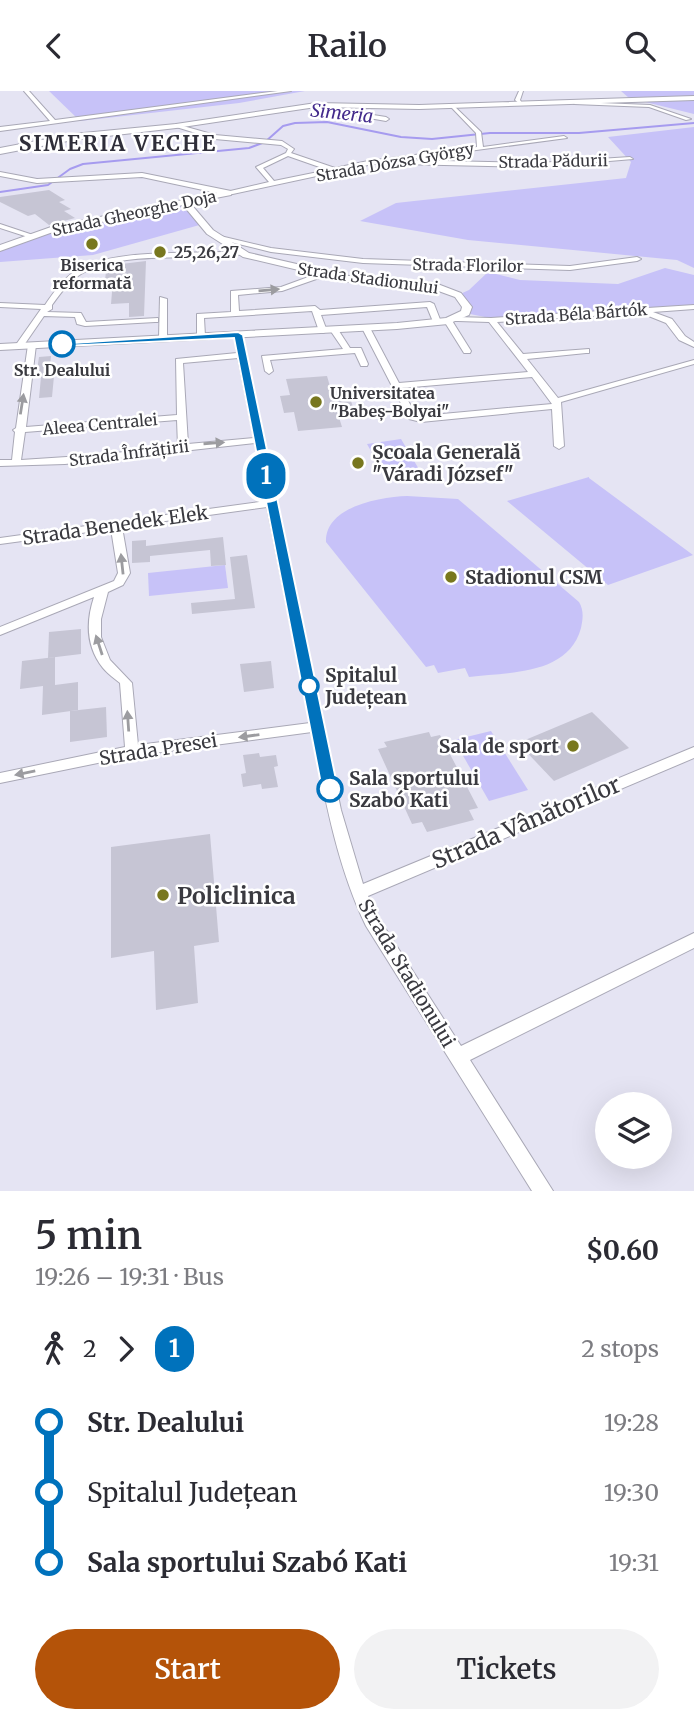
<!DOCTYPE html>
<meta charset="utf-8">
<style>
:root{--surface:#fff;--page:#f2f2f3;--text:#2b2b33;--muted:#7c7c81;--accent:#b45309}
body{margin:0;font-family:Merriweather,serif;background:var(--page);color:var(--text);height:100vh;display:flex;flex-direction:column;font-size:26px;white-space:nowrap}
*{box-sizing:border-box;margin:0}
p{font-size:23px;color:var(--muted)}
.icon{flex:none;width:38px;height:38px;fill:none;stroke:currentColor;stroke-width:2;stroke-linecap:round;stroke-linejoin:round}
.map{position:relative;height:1100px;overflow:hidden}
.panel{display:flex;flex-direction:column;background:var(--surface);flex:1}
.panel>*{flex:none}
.badge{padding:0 14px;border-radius:23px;font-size:24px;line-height:46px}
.buttons{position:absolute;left:595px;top:1001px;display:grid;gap:14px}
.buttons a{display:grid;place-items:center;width:77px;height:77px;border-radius:50%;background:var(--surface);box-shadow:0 7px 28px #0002;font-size:35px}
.map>.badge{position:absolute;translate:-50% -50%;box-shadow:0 0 0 4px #fff}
.legs{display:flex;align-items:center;gap:10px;height:77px;padding:0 35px;font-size:23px}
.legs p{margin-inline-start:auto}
.overview{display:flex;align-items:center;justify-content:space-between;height:119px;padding:0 35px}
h1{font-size:38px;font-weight:600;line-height:52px}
.action{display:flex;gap:14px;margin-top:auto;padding:14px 35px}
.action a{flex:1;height:80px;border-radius:42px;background:var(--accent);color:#fff;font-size:28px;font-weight:600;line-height:80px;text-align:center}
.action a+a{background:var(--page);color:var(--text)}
ul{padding:0 35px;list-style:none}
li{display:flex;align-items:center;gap:24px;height:70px;font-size:26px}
li i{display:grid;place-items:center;width:10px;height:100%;margin:0 9px;background:currentColor}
li i::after{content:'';width:18px;height:18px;margin:-9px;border:5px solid;border-radius:50%;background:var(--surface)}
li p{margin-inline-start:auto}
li:first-child i{background:linear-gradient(#0000 50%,currentColor 0)}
li:last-child i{background:linear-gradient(currentColor 50%,#0000 0)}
header{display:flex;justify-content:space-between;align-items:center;height:91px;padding:0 35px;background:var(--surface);font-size:32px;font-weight:600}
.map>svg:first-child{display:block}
</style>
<header><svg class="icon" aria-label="back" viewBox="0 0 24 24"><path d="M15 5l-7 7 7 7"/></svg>Railo<svg class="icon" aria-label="search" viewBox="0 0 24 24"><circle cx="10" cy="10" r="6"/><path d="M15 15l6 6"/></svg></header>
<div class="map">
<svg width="694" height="1100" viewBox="0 0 694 1100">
<rect width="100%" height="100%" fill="#e5e4f3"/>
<!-- green -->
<g fill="#c7c2f8">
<polygon points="49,0 305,0 239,12 80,30"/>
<polygon points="621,0 694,0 694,23 629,7"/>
<polygon points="694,36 694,177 677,169 468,149 360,130 396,112 626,87 631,71 608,46"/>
<polygon points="186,113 203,133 93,164 0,171 0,157 43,141"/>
<polygon points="665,177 694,184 694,214 490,227 465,222 458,204 469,199 488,181 520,189 618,193"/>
<polygon points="401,348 420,380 385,385 367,353"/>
<polygon points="589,386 589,387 693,464 608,494 507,410"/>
<path d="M407,405L458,408L579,511C584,519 583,528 581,537C568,585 507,581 469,586L465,577L438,582L434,574L426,576L326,451C325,415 381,406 407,405Z"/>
<polygon points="225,474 228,497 149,505 148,482"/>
<polygon points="491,640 528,699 489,710 454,649"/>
</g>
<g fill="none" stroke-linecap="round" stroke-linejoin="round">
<!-- stream -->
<polyline stroke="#a69bef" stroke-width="2" points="0,101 48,94 70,78 83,73 249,57 265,51 283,35 295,32 327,31 401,46 432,48 490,42 579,42 694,32"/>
</g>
<!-- building -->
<g fill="#c6c5d4">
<polygon points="49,99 65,109 59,111 71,118 64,120 75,127 49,134 35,123 28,125 0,111 0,106"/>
<polygon points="146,170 144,225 129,226 129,212 111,213 113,189 105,190 106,180 114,180 113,174"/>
<polygon points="51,265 49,285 54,285 52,306 39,307 41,286 36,286 39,266"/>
<polygon points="327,285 331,299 347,298 354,319 337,320 342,336 298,340 294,321 284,322 280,305 290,304 286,288"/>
<polygon points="223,446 226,474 211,475 210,459 150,465 150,471 132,472 132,450 146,449 146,455"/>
<polygon points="247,464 255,517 192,523 191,512 235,508 230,466"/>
<polygon points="81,538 81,563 48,567 49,541"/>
<polygon points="55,566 55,594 78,591 78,619 42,624 43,595 20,598 22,570"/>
<polygon points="271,570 274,597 244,601 240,573"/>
<polygon points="106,616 107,646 70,651 70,620"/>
<polygon points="592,621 629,657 554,690 518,652"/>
<polygon points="429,641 431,646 440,644 478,717 469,719 474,729 427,741 422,731 412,733 378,658 387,656 384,651"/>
<polygon points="259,662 260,666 276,664 278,675 274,676 278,696 262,698 261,693 243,696 241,683 246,682 243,664"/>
<polygon points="210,743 219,851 194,855 198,912 156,919 154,860 111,867 111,756"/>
</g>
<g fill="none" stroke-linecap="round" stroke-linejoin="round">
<defs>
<g id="minor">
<polygon points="24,0 29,0 55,29 278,0 291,0 0,40 0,36 50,30"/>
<polygon points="519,0 523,0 520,9 522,12 520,13 515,9"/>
<polygon points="576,11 650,14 691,28 686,29 649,16 574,13"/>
<polygon points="309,14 386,26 389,28 386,30 307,16"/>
<path d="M453,14L481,41L483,56L564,45L567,47L402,69L538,72L630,66L633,68L538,76L400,73L398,70L368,74L228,104L226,101L269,91L256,76L286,62L288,58L281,54L215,48L173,35L176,33L215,44L282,50L294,58L291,62L335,77L368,70L477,56L476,42L451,16ZM288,65L328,79L274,90L263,77Z"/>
<polygon points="0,133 33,144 34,145 31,147 0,137"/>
<polygon points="216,144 271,157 363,168 570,175 637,166 641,168 637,170 570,179 363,172 271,161 214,147 214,145"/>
<path d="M240,160L242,161V163C195,171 122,158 81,183C69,190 60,203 52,214V218L47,221L81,222L86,231L158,227V231H155L85,235L77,233L75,226L44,225L22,257H19L15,255L41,218L0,216V212L45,214C53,202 62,189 74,181C110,156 195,164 240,160Z"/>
<polygon points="322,181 326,183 325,185 282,200 238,204 239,220 315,215 320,219 430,211 434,213 441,231 434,233 427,216 321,224 327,240 323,242 319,240 312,220 204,227 205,245 201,247 197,245 197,223 231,221 231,200 281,196"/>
<polygon points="160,206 167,208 167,247 163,249 159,247"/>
<path d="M694,214V218L653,221L672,228L685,245L694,251V256L679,249L666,232L641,222L497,231L523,263L589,258V262H586L527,268L558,307L694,269V273L561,311L564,355L559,358L554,355L552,318L421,331L409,328L362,237L366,235L370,237L399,292L528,281L489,231L458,230H455V226L491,227ZM532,286L552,313L421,325L416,324L401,297Z"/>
<polygon points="445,228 451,228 471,260 470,262 464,262 444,230"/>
<polygon points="331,237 337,237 350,257 361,257 368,273 367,275 361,275 355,262 270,269 273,280 269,283 265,280 262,265 343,258 330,239"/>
<path d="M235,242L242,244L341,719L363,793L694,656V667L368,805L378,826L461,955L694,842V857L470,969L553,1100H532L366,835C337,775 325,708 312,641L132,665L0,692V682L125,656L120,592C114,587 108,583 103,577C86,556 86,530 94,506L0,544V536L114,490L118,482L111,438L0,453V447L266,410L255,352L65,373L0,375V369H12L15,341L13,339L16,337L28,254L32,252L36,254L26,336L177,324L176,268L237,262ZM238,267L254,347L188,353L183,272ZM177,329L178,355L97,364L21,369L25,341ZM267,416L310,632L138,654L132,592L110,569L101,546V528L108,501L123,494L130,482L122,436Z"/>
</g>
<polygon id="tertiary" points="0,81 37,88 142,82 231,100 231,104 190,112 213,139 249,162 349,185 435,192 461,202 472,216 469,224 448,233 397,238 0,259 0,253 397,232 446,227 461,220 462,216 455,206 433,198 349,191 243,166 207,143 183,114 53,141 0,160 0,154 51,136 217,102 142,86 37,92 0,85"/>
<polygon id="primary" points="694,5 694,9 419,18 316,16 176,37 73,49 0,63 0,57 73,43 176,33 316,12 419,14"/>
</defs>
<!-- minor casing -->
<use href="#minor" stroke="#a9a8b6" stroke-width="2"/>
<!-- tertiary casing -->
<use href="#tertiary" stroke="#a9a8b6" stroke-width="2"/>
<!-- primary casing -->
<use href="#primary" stroke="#a9a8b6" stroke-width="2"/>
<!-- minor -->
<use href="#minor" fill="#fff" fill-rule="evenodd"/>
<!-- tertiary -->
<use href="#tertiary" fill="#fff" fill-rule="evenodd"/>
<!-- primary -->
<use href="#primary" fill="#fff" fill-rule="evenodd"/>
</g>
<!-- one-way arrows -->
<defs><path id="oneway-solid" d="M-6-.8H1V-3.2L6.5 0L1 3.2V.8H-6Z" transform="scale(1.75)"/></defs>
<g fill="#9c9ca0">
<use href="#oneway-solid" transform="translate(269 199) rotate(-5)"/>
<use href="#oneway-solid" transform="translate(22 313) rotate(-81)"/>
<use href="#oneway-solid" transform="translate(214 352) rotate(-4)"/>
<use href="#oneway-solid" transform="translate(122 473) rotate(-96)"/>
<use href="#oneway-solid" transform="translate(99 554) rotate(-108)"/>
<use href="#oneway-solid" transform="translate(128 630) rotate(-94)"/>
<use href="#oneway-solid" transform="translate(249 645) rotate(172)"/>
<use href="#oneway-solid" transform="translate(25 682) rotate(168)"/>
</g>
<!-- line-1 -->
<polygon fill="#0072bc" stroke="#fff" stroke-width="2" points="238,241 243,244 338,698 330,704 322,698 234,247 62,255 58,253"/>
<!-- markers -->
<g fill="#78771e" stroke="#fff" stroke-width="2.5">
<circle cx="92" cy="153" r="7"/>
<circle cx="160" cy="161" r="7"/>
<circle cx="316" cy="311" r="7"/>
<circle cx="358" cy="372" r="7"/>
<circle cx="451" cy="486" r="7"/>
<circle cx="573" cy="655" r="7"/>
<circle cx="163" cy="804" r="7"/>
</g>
<g fill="#fff" stroke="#0072bc" stroke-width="3.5">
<circle cx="62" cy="253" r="12"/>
<circle cx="309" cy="595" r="9"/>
<circle cx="330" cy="698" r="12"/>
</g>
<g text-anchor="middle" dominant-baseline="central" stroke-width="5" stroke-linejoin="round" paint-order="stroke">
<!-- far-street labels -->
<g font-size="16" fill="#3a3a40" stroke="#fff">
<text transform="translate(553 70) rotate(-1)">Strada Pădurii</text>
<text transform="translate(395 71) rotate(-10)">Strada Dózsa György</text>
<text transform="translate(134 122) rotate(-12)">Strada Gheorghe Doja</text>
<text transform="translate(468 174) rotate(1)">Strada Florilor</text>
<text transform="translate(368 187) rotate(8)">Strada Stadionului</text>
<text transform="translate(576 223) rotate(-4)">Strada Béla Bártók</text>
<text transform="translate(100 333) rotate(-5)">Aleea Centralei</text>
<text transform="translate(129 362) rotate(-7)">Strada Înfrățirii</text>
</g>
<!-- far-poi labels -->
<g font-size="16" font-weight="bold" fill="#3a3a40" stroke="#fff" text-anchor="start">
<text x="174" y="161">25,26,27</text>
<text x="92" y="174" text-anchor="middle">Biserica<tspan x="92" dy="18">reformată</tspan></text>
<text x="330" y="302">Universitatea<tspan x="330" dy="18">"Babeș-Bolyai"</tspan></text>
</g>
<!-- far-stop labels -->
<g font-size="16" font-weight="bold" fill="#3a3a40" stroke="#fff">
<text x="62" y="279">Str. Dealului</text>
</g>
<!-- far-water labels -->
<g font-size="18" font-style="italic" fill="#442b8c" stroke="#fff">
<text transform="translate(342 22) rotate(6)">Simeria</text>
</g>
<!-- poi labels -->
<g font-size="19" font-weight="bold" fill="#3a3a40" stroke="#fff" text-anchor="start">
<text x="372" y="361">Școala Generală<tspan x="372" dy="22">"Váradi József"</tspan></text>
<text x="465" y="486">Stadionul CSM</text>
<text x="559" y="655" text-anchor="end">Sala de sport</text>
</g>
<!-- street labels -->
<g font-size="19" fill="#3a3a40" stroke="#fff">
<text transform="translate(115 434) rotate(-8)">Strada Benedek Elek</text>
<text transform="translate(158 658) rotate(-9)">Strada Presei</text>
<text transform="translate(407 882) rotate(59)">Strada Stadionului</text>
</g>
<!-- stop labels -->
<g font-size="19" font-weight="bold" fill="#3a3a40" stroke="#fff" text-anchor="start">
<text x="325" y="584">Spitalul<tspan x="325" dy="22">Județean</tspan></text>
<text x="349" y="687">Sala sportului<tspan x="349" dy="22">Szabó Kati</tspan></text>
</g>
<!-- far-district labels -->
<g font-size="21" font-weight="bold" letter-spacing="2" fill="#2f2e39" stroke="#fff">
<text x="118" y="52">SIMERIA VECHE</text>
</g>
<!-- near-street labels -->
<g font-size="23" fill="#3a3a40" stroke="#fff">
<text transform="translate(526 731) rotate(-23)">Strada Vânătorilor</text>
</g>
<!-- near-poi labels -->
<g font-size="23" font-weight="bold" fill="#3a3a40" stroke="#fff" text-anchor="start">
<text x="177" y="804">Policlinica</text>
</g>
</g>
</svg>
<div class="buttons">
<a><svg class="icon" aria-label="layers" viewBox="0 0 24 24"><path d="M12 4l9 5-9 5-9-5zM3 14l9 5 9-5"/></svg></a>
</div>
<b class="badge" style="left:266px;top:385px;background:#0072bc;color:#fff">1</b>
</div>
<section class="panel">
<div class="overview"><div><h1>5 min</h1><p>19:26 – 19:31 · Bus</p></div><b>$0.60</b></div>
<div class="legs"><svg class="icon" aria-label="walk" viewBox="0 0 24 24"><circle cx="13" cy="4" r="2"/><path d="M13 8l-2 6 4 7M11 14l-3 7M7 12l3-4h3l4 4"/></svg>2<svg class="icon" aria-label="forward" viewBox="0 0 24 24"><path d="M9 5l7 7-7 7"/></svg><b class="badge" style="background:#0072bc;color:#fff">1</b><p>2 stops</p></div>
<ul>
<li><i style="color:#0072bc"></i><b>Str. Dealului</b><p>19:28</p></li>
<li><i style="color:#0072bc"></i><span>Spitalul Județean</span><p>19:30</p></li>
<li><i style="color:#0072bc"></i><b>Sala sportului Szabó Kati</b><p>19:31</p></li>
</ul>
<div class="action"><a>Start</a><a>Tickets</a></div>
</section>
